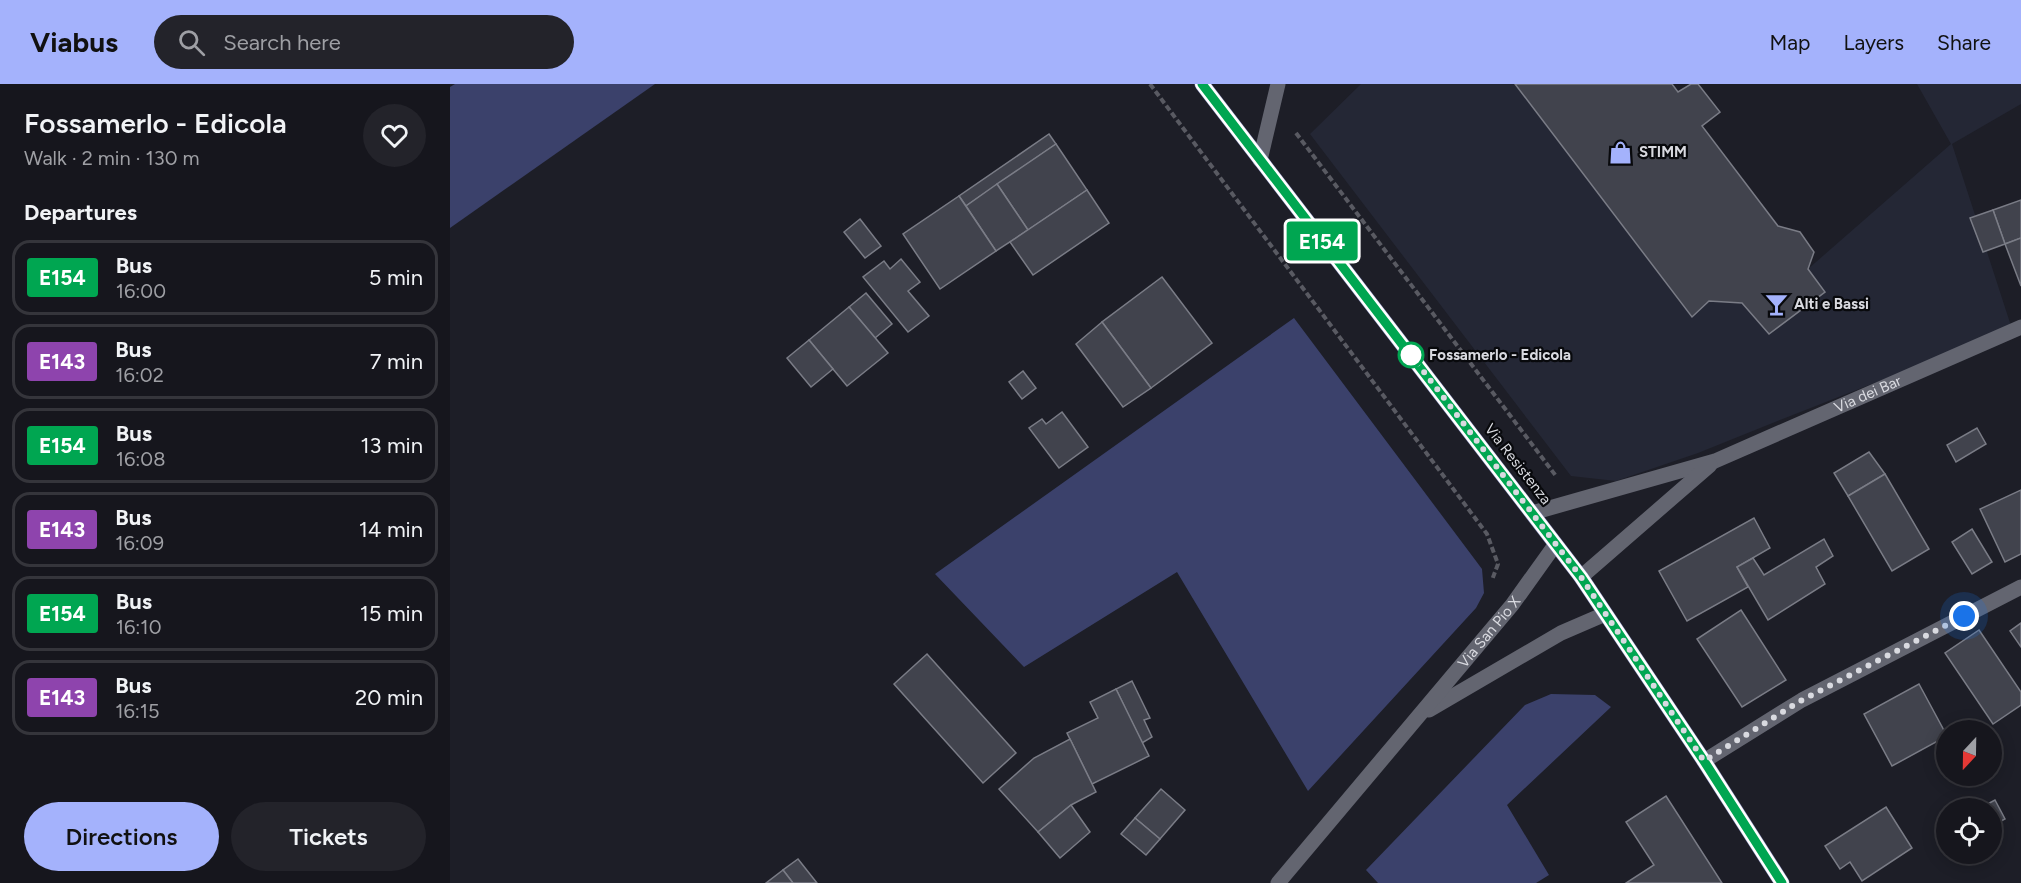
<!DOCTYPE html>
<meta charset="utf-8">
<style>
:root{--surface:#16161d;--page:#23232a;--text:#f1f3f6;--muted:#9e9fa4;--line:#35353b;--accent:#a4b2fc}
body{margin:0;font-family:Figtree,sans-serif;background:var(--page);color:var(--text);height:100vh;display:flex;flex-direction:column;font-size:22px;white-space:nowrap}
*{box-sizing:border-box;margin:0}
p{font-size:20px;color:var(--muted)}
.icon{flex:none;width:33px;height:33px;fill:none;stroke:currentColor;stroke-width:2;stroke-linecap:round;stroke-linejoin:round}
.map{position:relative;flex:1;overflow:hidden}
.side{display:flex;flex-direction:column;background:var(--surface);width:450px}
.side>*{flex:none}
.badge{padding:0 12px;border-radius:4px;font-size:21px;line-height:39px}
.needle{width:39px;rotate:202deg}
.fabs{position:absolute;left:1486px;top:636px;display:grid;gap:12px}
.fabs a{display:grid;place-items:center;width:66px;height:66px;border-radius:50%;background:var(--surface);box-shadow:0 3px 15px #0003,0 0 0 2px var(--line);font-size:30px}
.you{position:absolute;width:30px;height:30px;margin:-15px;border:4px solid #fff;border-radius:50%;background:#1a73e8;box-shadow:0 0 0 9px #1a73e833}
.map>.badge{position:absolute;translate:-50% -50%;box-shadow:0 0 0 3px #fff}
h2{padding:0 24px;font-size:22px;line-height:54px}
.round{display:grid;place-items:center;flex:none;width:63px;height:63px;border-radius:32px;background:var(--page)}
.headline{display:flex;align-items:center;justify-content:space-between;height:102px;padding:0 24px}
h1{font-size:28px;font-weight:600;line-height:45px}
.action{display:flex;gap:12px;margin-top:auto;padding:12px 24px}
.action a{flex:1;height:69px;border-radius:36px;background:var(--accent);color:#111;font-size:24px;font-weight:600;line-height:69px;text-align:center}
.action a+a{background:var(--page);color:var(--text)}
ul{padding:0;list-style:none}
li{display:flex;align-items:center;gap:18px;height:75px;margin:0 12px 9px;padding:0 12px;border:3px solid var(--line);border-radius:18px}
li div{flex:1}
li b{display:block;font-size:22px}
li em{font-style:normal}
li .badge{min-width:66px;font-weight:700;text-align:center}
header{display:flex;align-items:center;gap:36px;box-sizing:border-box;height:84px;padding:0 30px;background:var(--accent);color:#111}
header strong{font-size:28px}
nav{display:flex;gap:33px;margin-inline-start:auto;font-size:21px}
.search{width:420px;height:54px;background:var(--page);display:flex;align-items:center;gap:15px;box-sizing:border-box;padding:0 21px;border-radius:33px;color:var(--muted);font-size:22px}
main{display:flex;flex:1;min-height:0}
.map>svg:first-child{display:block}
</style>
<header>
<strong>Viabus</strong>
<div class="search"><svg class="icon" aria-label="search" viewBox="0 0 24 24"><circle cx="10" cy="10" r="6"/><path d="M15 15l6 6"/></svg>Search here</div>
<nav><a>Map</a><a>Layers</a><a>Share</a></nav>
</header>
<main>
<section class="side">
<div class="headline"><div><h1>Fossamerlo - Edicola</h1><p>Walk · 2 min · 130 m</p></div><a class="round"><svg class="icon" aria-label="heart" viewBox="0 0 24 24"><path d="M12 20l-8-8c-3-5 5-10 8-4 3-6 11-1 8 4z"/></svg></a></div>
<h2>Departures</h2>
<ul>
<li><span class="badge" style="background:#00a651;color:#fff">E154</span><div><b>Bus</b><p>16:00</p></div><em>5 min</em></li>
<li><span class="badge" style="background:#8e44ad;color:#fff">E143</span><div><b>Bus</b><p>16:02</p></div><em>7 min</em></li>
<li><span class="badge" style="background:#00a651;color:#fff">E154</span><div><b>Bus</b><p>16:08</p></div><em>13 min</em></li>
<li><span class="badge" style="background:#8e44ad;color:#fff">E143</span><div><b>Bus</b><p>16:09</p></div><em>14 min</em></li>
<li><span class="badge" style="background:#00a651;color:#fff">E154</span><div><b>Bus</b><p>16:10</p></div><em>15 min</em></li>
<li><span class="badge" style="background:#8e44ad;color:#fff">E143</span><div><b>Bus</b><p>16:15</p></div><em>20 min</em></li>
</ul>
<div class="action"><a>Directions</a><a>Tickets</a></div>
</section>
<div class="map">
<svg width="1571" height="799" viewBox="0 0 1571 799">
<rect width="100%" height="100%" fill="#1d1e27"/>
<!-- built -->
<polygon fill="#242735" points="911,0 1160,0 1320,212 1358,185 1501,60 1467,0 1571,0 1571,20 1502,60 1562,245 1330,336 1248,369 1166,397 1121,392 860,50"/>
<!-- green -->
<g fill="#3b416b">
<polygon points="5,0 205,0 0,144 0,3"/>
<polygon points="844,234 1032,485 1034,509 1026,524 858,707 727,488 574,583 485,490"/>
<polygon points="1101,610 1145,611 1161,623 1057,721 1099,791 1086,799 928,799 916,786 1075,621"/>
</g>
<!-- building -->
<g fill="#41434d" stroke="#7a7c86" stroke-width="1.5">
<polygon points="1065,0 1222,0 1228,8 1241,0 1248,0 1270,28 1252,42 1328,142 1350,148 1364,168 1358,185 1375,208 1319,250 1292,219 1259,217 1242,233"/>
<polygon points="599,50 606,60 516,122 509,112"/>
<polygon points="606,60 637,106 578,146 547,100"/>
<polygon points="547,100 578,146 546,167 516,122"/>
<polygon points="637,106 659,139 583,191 560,158"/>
<polygon points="509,112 546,167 490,205 453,150"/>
<polygon points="1571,116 1571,154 1555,160 1543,126"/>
<polygon points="1543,126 1555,160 1533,168 1520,134"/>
<polygon points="410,135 431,162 415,174 394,148"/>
<polygon points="1571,154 1571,202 1555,160"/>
<polygon points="451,175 470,198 458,207 479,232 458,248 413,193 434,177 440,185"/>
<polygon points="712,193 762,259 701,304 652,238"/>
<polygon points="416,209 442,240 425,254 399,223"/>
<polygon points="399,223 438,269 397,302 359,256"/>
<polygon points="652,238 701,304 673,323 626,260"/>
<polygon points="359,256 383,285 361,303 337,274"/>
<polygon points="573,287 586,304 572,315 559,298"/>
<polygon points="612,328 638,363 609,384 579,344 592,335 596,340"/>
<polygon points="1527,344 1536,360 1506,378 1497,361"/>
<polygon points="1419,368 1435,390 1398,412 1384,389"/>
<polygon points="1435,390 1479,465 1442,487 1398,412"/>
<polygon points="1571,406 1571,470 1555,478 1530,425"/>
<polygon points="1304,434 1320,464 1287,483 1298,503 1237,537 1209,487"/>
<polygon points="1522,445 1542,478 1522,490 1502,458"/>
<polygon points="1374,455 1383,472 1366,483 1375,500 1318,536 1287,483 1303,474 1314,491"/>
<polygon points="1291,526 1336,596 1292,623 1247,555"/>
<polygon points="1571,539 1571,563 1560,547"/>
<polygon points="1529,546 1571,608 1571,621 1543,640 1495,569"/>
<polygon points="477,570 566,669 533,699 444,600"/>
<polygon points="682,597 700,634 694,636 702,653 692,659 666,605"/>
<polygon points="1469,600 1497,652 1442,682 1414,630"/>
<polygon points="666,605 699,672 642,700 617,649 648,634 640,618"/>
<polygon points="620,655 646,708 621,721 588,748 549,705 584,674"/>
<polygon points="711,705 735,726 710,755 685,734"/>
<polygon points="1216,712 1272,799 1176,799 1204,781 1176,738"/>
<polygon points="1545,716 1555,735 1542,742 1542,724 1530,724"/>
<polygon points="621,721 640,748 610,774 588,748"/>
<polygon points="1436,723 1462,764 1412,797 1400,778 1390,785 1375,762"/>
<polygon points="685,734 710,755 696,771 671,750"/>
<polygon points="1497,743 1497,761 1489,747"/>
<polygon points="348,775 367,799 343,799 333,786"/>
<polygon points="333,786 343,799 316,799"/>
</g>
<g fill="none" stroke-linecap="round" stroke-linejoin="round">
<!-- path -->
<g stroke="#595a62" stroke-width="4" stroke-dasharray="6 3" stroke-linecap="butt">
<polyline points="700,0 1037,450 1048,480 1042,496"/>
<polyline points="846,49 1106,392"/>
</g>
<!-- minor -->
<g stroke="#636570" stroke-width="15">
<polyline points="810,76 828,0"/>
<path id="s1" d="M1082,429L1265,377L1571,243"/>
<polyline points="1131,493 1260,381"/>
<polyline points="979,626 1111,549 1155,530"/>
<polyline points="1254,677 1352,616 1571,503"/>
<path id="s2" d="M828,799L1062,521L1105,461"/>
</g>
<!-- major -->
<polyline stroke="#838bb7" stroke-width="15" points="752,0 1131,493 1254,677 1332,799"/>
</g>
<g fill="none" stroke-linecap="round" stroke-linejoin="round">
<defs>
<polyline id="line" points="752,0 1131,493 1254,677 1332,799"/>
</defs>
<!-- line casing -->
<use href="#line" stroke="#fff" stroke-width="14"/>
<!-- line -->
<use href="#line" stroke="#00a651" stroke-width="9"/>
<!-- walk -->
<polyline stroke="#d9dae0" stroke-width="6" stroke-dasharray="0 10.8" points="961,271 1131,493 1254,677 1352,616 1514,532"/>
</g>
<!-- icons -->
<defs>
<symbol id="shop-bare" viewBox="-9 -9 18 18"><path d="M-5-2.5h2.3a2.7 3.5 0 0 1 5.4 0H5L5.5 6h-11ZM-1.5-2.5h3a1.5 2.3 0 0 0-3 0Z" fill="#a4b2fc" stroke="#08090c" stroke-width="2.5" paint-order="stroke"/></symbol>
<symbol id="bar-bare" viewBox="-9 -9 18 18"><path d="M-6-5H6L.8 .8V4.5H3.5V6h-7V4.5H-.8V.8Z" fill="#a4b2fc" stroke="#08090c" stroke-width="2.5" paint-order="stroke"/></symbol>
</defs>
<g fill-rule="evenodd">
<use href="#shop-bare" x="1154" y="52" width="33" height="33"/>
<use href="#bar-bare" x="1310" y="204" width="33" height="33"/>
</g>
<!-- markers -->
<circle fill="#fff" stroke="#00a651" stroke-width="3" cx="961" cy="271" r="12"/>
<g text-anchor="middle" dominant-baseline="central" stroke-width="4.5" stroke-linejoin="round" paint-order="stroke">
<!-- poi labels -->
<g font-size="15" font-weight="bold" fill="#d9dae0" stroke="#08090c" text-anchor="start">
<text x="1189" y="68">STIMM</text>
<text x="1344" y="220">Alti e Bassi</text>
</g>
<!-- stop labels -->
<g font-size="15" font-weight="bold" fill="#d9dae0" stroke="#08090c" text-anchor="start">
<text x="979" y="271">Fossamerlo - Edicola</text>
</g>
<!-- street labels -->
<g font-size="15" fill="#d9dae0" stroke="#08090c">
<text stroke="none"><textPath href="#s1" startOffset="357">Via dei Bar</textPath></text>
<text transform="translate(1068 380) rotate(52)">Via Resistenza</text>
<text stroke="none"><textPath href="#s2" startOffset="328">Via San Pio X</textPath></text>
</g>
</g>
</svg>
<div class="fabs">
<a><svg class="needle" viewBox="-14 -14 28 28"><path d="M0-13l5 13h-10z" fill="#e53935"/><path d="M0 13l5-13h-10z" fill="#9e9fa4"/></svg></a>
<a><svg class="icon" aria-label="locate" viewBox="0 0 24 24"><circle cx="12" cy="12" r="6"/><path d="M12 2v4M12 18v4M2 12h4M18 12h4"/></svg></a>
</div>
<div class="you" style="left:1514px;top:532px"></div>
<b class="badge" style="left:872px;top:157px;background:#00a651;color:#fff">E154</b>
</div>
</main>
